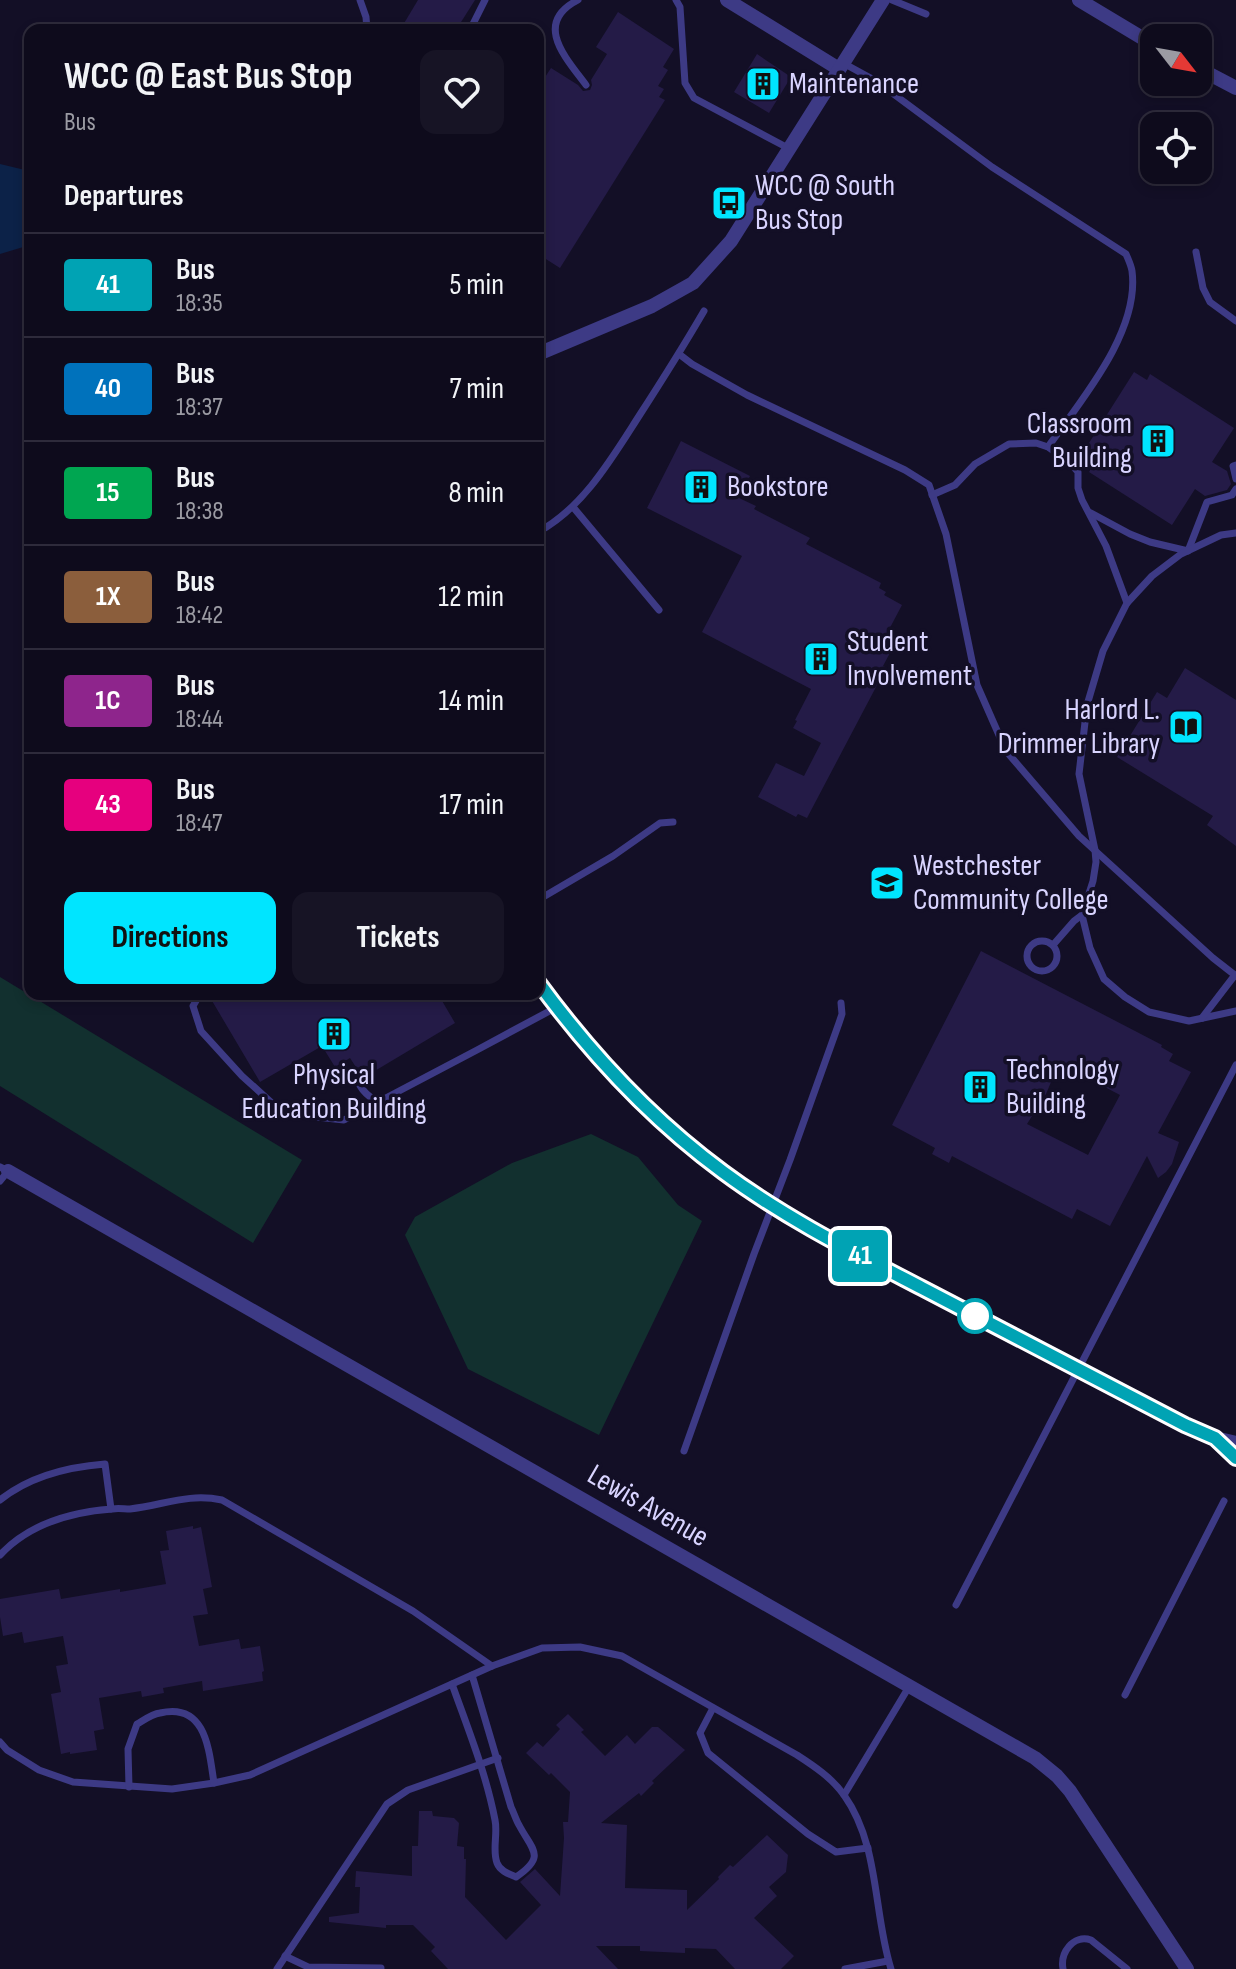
<!DOCTYPE html>
<style>
:root{--surface:#0e0b1c;--page:#171425;--text:#f1f3f6;--muted:#9b9ba3;--line:#2e2b3b;--accent:#00e5ff}
body{margin:0;font-family:"Sofia Sans Condensed",sans-serif;background:var(--page);color:var(--text);height:100vh;display:flex;flex-direction:column;font-size:30px;white-space:nowrap}
*{box-sizing:border-box;margin:0}
p{font-size:26px;color:var(--muted)}
.icon{flex:none;width:44px;height:44px;fill:none;stroke:currentColor;stroke-width:2;stroke-linecap:round;stroke-linejoin:round}
.map{position:relative;flex:1;overflow:hidden}
.drawer{position:absolute;left:24px;top:24px;width:520px;height:976px;display:flex;flex-direction:column;background:var(--surface);border-radius:16px;box-shadow:0 4px 12px #0003,0 0 0 2px var(--line)}
.drawer>*{flex:none}
.badge{padding:0 16px;border-radius:6px;font-size:28px;line-height:52px}
.needle{width:52px;rotate:121deg}
.buttons{position:absolute;left:1140px;top:24px;display:grid;gap:16px}
.buttons a{display:grid;place-items:center;width:72px;height:72px;border-radius:16px;background:var(--surface);box-shadow:0 4px 12px #0003,0 0 0 2px var(--line);font-size:40px}
.map>.badge{position:absolute;translate:-50% -50%;box-shadow:0 0 0 4px #fff}
h2{padding:0 40px;font-size:30px;line-height:72px}
.round{display:grid;place-items:center;flex:none;width:84px;height:84px;border-radius:16px;background:var(--page)}
.head{display:flex;align-items:center;justify-content:space-between;height:136px;padding:0 40px}
h1{font-size:38px;font-weight:700;line-height:60px}
.primary-button{display:flex;gap:16px;margin-top:auto;padding:16px 40px}
.primary-button a{flex:1;height:92px;border-radius:16px;background:var(--accent);color:#111;font-size:32px;font-weight:700;line-height:92px;text-align:center}
.primary-button a+a{background:var(--page);color:var(--text)}
ul{padding:0;list-style:none}
li{display:flex;align-items:center;gap:24px;height:104px;padding:0 40px;border-top:2px solid var(--line)}
li div{flex:1}
li b{display:block;font-size:30px}
li em{font-style:normal}
li .badge{min-width:88px;font-weight:700;text-align:center}
.map>svg:first-child{display:block}
</style>
<div class="map">
<svg width="1236" height="1969" viewBox="0 0 1236 1969">
<rect width="100%" height="100%" fill="#130f26"/>
<!-- green -->
<g fill="#12302f">
<polygon points="0,977 302,1160 253,1243 0,1086"/>
<polygon points="591,1134 638,1157 678,1205 702,1221 599,1435 468,1369 405,1235 415,1217 512,1163"/>
</g>
<!-- water -->
<polygon fill="#0c2248" points="0,164 25,170 30,175 30,245 0,254"/>
<!-- building -->
<g fill="#241b47" fill-rule="evenodd">
<polygon points="418,0 475,0 456,30 400,30"/>
<polygon points="618,12 674,49 663,67 668,70 658,86 664,89 659,97 665,100 560,268 538,254 538,88 551,68 578,85 583,91 590,90 592,85 591,80 607,54 596,47"/>
<polygon points="757,54 791,77 769,113 734,92"/>
<polygon points="1134,372 1147,380 1150,374 1234,428 1212,462 1227,471 1231,484 1227,490 1205,496 1195,489 1172,525 1089,472 1095,462 1082,454"/>
<polygon points="681,441 750,476 739,498 756,506 754,509 810,538 806,544 881,583 879,588 886,592 884,595 902,605 884,639 887,640 883,647 891,651 883,666 885,667 876,687 807,818 798,814 796,817 758,797 776,763 804,776 821,743 793,728 797,721 795,720 811,689 702,632 742,556 647,508"/>
<polygon points="1185,668 1236,700 1236,846 1207,825 1213,816 1117,757 1157,692 1167,698"/>
<path d="M981,951L1162,1045L1161,1047L1173,1054L1169,1061L1191,1072L1158,1133L1179,1142L1172,1164L1166,1172L1158,1178L1147,1156L1110,1226L1077,1209L1072,1219L952,1156L949,1163L932,1154L935,1148L892,1125ZM1059,1063L1120,1095L1088,1155L1027,1124L1046,1094Z"/>
<polygon points="208,994 438,994 455,1023 363,1078 350,1058 335,1067 322,1046 260,1082"/>
<polygon points="193,1526 193,1529 201,1527 212,1587 203,1589 208,1614 193,1616 199,1646 239,1639 241,1649 260,1646 264,1671 262,1672 263,1681 203,1691 202,1681 163,1688 164,1693 142,1697 141,1691 99,1698 104,1729 94,1731 97,1750 70,1754 70,1752 61,1754 51,1694 61,1692 56,1666 68,1664 63,1636 24,1643 22,1632 3,1636 0,1617 0,1599 59,1589 61,1599 120,1589 120,1592 166,1584 160,1551 169,1550 166,1531"/>
<polygon points="568,1714 584,1730 581,1732 605,1756 627,1735 635,1744 652,1727 658,1727 685,1750 652,1781 654,1783 641,1796 639,1793 601,1823 627,1825 625,1888 687,1890 687,1910 719,1879 718,1877 730,1865 733,1867 767,1835 788,1855 786,1872 769,1887 777,1896 754,1918 794,1956 781,1969 735,1969 716,1949 685,1948 685,1953 640,1951 640,1946 596,1946 618,1969 448,1969 431,1951 435,1947 413,1925 386,1925 386,1928 329,1922 329,1917 359,1913 360,1887 355,1887 356,1871 412,1876 412,1846 418,1846 419,1811 432,1811 433,1816 454,1818 459,1823 457,1846 464,1847 464,1859 466,1859 465,1897 506,1940 541,1905 520,1882 535,1869 560,1896 564,1838 563,1822 568,1822 570,1792 551,1773 549,1775 526,1753 537,1742 543,1747 560,1729 556,1725"/>
</g>
<g fill="none" stroke-linecap="round" stroke-linejoin="round">
<!-- service -->
<g stroke="#3d3a85" stroke-width="7">
<polyline points="360,0 366,17 367,30"/>
<path d="M578,0C533,23 565,57 586,85"/>
<polyline points="676,0 680,7 685,83 694,98 788,148"/>
<polyline points="892,0 926,14"/>
<polyline points="470,30 485,0"/>
<path d="M843,63L876,81L992,167L1126,254C1128,259 1131,265 1132,271C1140,332 1081,400 1048,447"/>
<polyline points="1196,252 1203,288 1210,302 1236,321"/>
<polyline points="679,354 692,364 747,395 905,470 929,485 946,534 977,685 1006,751 1079,836 1213,958 1236,976"/>
<polyline points="1236,465 1233,466 1236,479"/>
<polyline points="932,495 955,485 975,464 1009,444 1036,443 1048,447 1070,463 1078,472 1078,488 1082,500 1106,546 1127,603"/>
<polyline points="573,507 659,610"/>
<polyline points="1091,513 1130,534 1150,542 1188,551 1207,502 1232,495 1236,489"/>
<path d="M538,532C583,508 612,458 639,416C661,382 683,347 704,311"/>
<polyline points="1236,533 1221,535 1181,554 1152,576 1127,603 1103,651 1087,705 1079,774 1095,850 1096,862 1093,881 1082,915 1090,948 1104,979 1125,997 1149,1012 1189,1021 1236,1011"/>
<polyline points="538,900 613,856 660,823 673,822"/>
<circle cx="1042" cy="956" r="15"/>
<polyline points="1053,945 1074,921 1082,915"/>
<polyline points="200,994 193,1006 201,1031 242,1076 273,1104 307,1116 344,1120 477,1050 557,1007"/>
<polyline points="1202,1018 1235,975"/>
<path d="M351,1070C358,1083 364,1096 378,1101"/>
<polyline points="0,1167 8,1171 0,1181"/>
<polyline points="684,1451 754,1254 790,1160 839,1023 842,1014 841,1003"/>
<path d="M0,1500C30,1476 67,1467 105,1464L111,1509"/>
<path d="M0,1555C29,1524 71,1512 112,1509C118,1508 124,1509 130,1509C164,1505 188,1493 222,1500L413,1611L492,1666"/>
<polyline points="956,1605 1236,1065"/>
<path d="M452,1684C468,1729 486,1773 495,1820C498,1834 492,1850 497,1863C500,1871 509,1874 516,1877C547,1856 532,1850 519,1825C516,1820 514,1813 511,1807L472,1675"/>
<polyline points="1125,1695 1224,1501"/>
<polyline points="713,1708 700,1733 708,1753 808,1834 836,1852 868,1848"/>
<path d="M0,1742L7,1750L39,1770L73,1782L172,1789L214,1783L250,1775L492,1666L542,1648L580,1647L622,1656L797,1755C814,1766 832,1778 844,1795C880,1846 873,1912 891,1969"/>
<path d="M129,1787L128,1749L137,1724C144,1720 152,1714 160,1713C207,1702 209,1752 214,1783"/>
<polyline points="844,1795 910,1685"/>
<polyline points="285,1956 308,1967 381,1968"/>
<polyline points="277,1969 387,1804 408,1790 498,1758"/>
<polyline points="845,1969 888,1961"/>
<path d="M1063,1969C1060,1953 1073,1934 1091,1940L1127,1969"/>
</g>
<!-- minor -->
<g stroke="#3d3a85" stroke-width="14">
<polyline points="727,0 839,69"/>
<polyline points="1079,0 1154,45"/>
<polyline points="1198,68 1236,88"/>
<polyline points="538,354 652,306 693,283 731,241 883,0"/>
<path d="M538,982C565,1019 595,1058 628,1091C687,1149 754,1196 825,1238L1185,1425L1215,1438L1236,1443"/>
<polyline points="8,1171 1035,1758 1057,1776 1070,1791 1187,1969"/>
<polyline points="1215,1438 1236,1458"/>
</g>
</g>
<g fill="none" stroke-linecap="round" stroke-linejoin="round">
<defs>
<path id="line" d="M538,982C590,1053 651,1119 723,1172C785,1218 853,1252 922,1288C1009,1334 1097,1379 1185,1425L1215,1438L1236,1458"/>
</defs>
<!-- line casing -->
<use href="#line" stroke="#fff" stroke-width="18"/>
<!-- line -->
<use href="#line" stroke="#00a3b4" stroke-width="12"/>
</g>
<!-- icons -->
<defs>
<symbol id="building-square" viewBox="-11 -11 22 22"><rect x="-9" y="-9" width="18" height="18" rx="4" fill="#00e5ff" stroke="#130f26"/><path d="M-4-6H4V6H1V3H-1V6H-4ZM-2.5-4.3h1.7v1.8h-1.7ZM.8-4.3h1.7v1.8H.8ZM-2.5-1h1.7V.8h-1.7ZM.8-1h1.7V.8H.8Z" fill="#111"/></symbol>
<symbol id="bus-square" viewBox="-11 -11 22 22"><rect x="-9" y="-9" width="18" height="18" rx="4" fill="#00e5ff" stroke="#130f26"/><path d="M-5-6H5V4H4V6H2V4H-2V6H-4V4H-5ZM-3.5-4V0h7V-4ZM-3.5 1.2v1.5H-2V1.2ZM2 1.2v1.5H3.5V1.2Z" fill="#111"/></symbol>
<symbol id="library-square" viewBox="-11 -11 22 22"><rect x="-9" y="-9" width="18" height="18" rx="4" fill="#00e5ff" stroke="#130f26"/><path d="M-6-4Q-3-5.5-.7-3.5V5Q-3 3-6 4ZM6-4Q3-5.5 .7-3.5V5Q3 3 6 4Z" fill="#111"/></symbol>
<symbol id="university-square" viewBox="-11 -11 22 22"><rect x="-9" y="-9" width="18" height="18" rx="4" fill="#00e5ff" stroke="#130f26"/><path d="M0-5L7-2L0 1L-7-2ZM-4 1L0 2.5L4 1V4Q0 6-4 4Z" fill="#111"/></symbol>
</defs>
<g fill-rule="evenodd">
<use href="#building-square" x="743" y="64" width="40" height="40"/>
<use href="#bus-square" x="709" y="183" width="40" height="40"/>
<use href="#building-square" x="1138" y="421" width="40" height="40"/>
<use href="#building-square" x="681" y="467" width="40" height="40"/>
<use href="#building-square" x="801" y="639" width="40" height="40"/>
<use href="#library-square" x="1166" y="707" width="40" height="40"/>
<use href="#university-square" x="867" y="863" width="40" height="40"/>
<use href="#building-square" x="314" y="1014" width="40" height="40"/>
<use href="#building-square" x="960" y="1067" width="40" height="40"/>
</g>
<!-- markers -->
<circle fill="#fff" stroke="#00a3b4" stroke-width="4" cx="975" cy="1316" r="16"/>
<g text-anchor="middle" dominant-baseline="central" stroke-width="7" stroke-linejoin="round" paint-order="stroke">
<!-- poi labels -->
<g font-size="30" fill="#d9d4ff" stroke="#130f26" text-anchor="start">
<text x="789" y="84">Maintenance</text>
<text x="755" y="186">WCC @ South<tspan x="755" dy="34">Bus Stop</tspan></text>
<text x="1132" y="424" text-anchor="end">Classroom<tspan x="1132" dy="34">Building</tspan></text>
<text x="727" y="487">Bookstore</text>
<text x="847" y="642">Student<tspan x="847" dy="34">Involvement</tspan></text>
<text x="1160" y="710" text-anchor="end">Harlord L.<tspan x="1160" dy="34">Drimmer Library</tspan></text>
<text x="913" y="866">Westchester<tspan x="913" dy="34">Community College</tspan></text>
<text x="1006" y="1070">Technology<tspan x="1006" dy="34">Building</tspan></text>
<text x="334" y="1075" text-anchor="middle">Physical<tspan x="334" dy="34">Education Building</tspan></text>
</g>
<!-- street labels -->
<g font-size="30" fill="#d9d4ff" stroke="#130f26">
<text transform="translate(648 1506) rotate(30)">Lewis Avenue</text>
</g>
</g>
</svg>
<div class="buttons">
<a><svg class="needle" viewBox="-14 -14 28 28"><path d="M0-13l5 13h-10z" fill="#e53935"/><path d="M0 13l5-13h-10z" fill="#9b9ba3"/></svg></a>
<a><svg class="icon" aria-label="locate" viewBox="0 0 24 24"><circle cx="12" cy="12" r="6"/><path d="M12 2v4M12 18v4M2 12h4M18 12h4"/></svg></a>
</div>
<b class="badge" style="left:860px;top:1256px;background:#00a3b4;color:#fff">41</b>
<section class="drawer">
<div class="head"><div><h1>WCC @ East Bus Stop</h1><p>Bus</p></div><a class="round"><svg class="icon" aria-label="heart" viewBox="0 0 24 24"><path d="M12 20l-8-8c-3-5 5-10 8-4 3-6 11-1 8 4z"/></svg></a></div>
<h2>Departures</h2>
<ul>
<li><span class="badge" style="background:#00a3b4;color:#fff">41</span><div><b>Bus</b><p>18:35</p></div><em>5 min</em></li>
<li><span class="badge" style="background:#0072bc;color:#fff">40</span><div><b>Bus</b><p>18:37</p></div><em>7 min</em></li>
<li><span class="badge" style="background:#00a651;color:#fff">15</span><div><b>Bus</b><p>18:38</p></div><em>8 min</em></li>
<li><span class="badge" style="background:#8b5e3c;color:#fff">1X</span><div><b>Bus</b><p>18:42</p></div><em>12 min</em></li>
<li><span class="badge" style="background:#8e258c;color:#fff">1C</span><div><b>Bus</b><p>18:44</p></div><em>14 min</em></li>
<li><span class="badge" style="background:#e6007e;color:#fff">43</span><div><b>Bus</b><p>18:47</p></div><em>17 min</em></li>
</ul>
<div class="primary-button"><a>Directions</a><a>Tickets</a></div>
</section>
</div>
